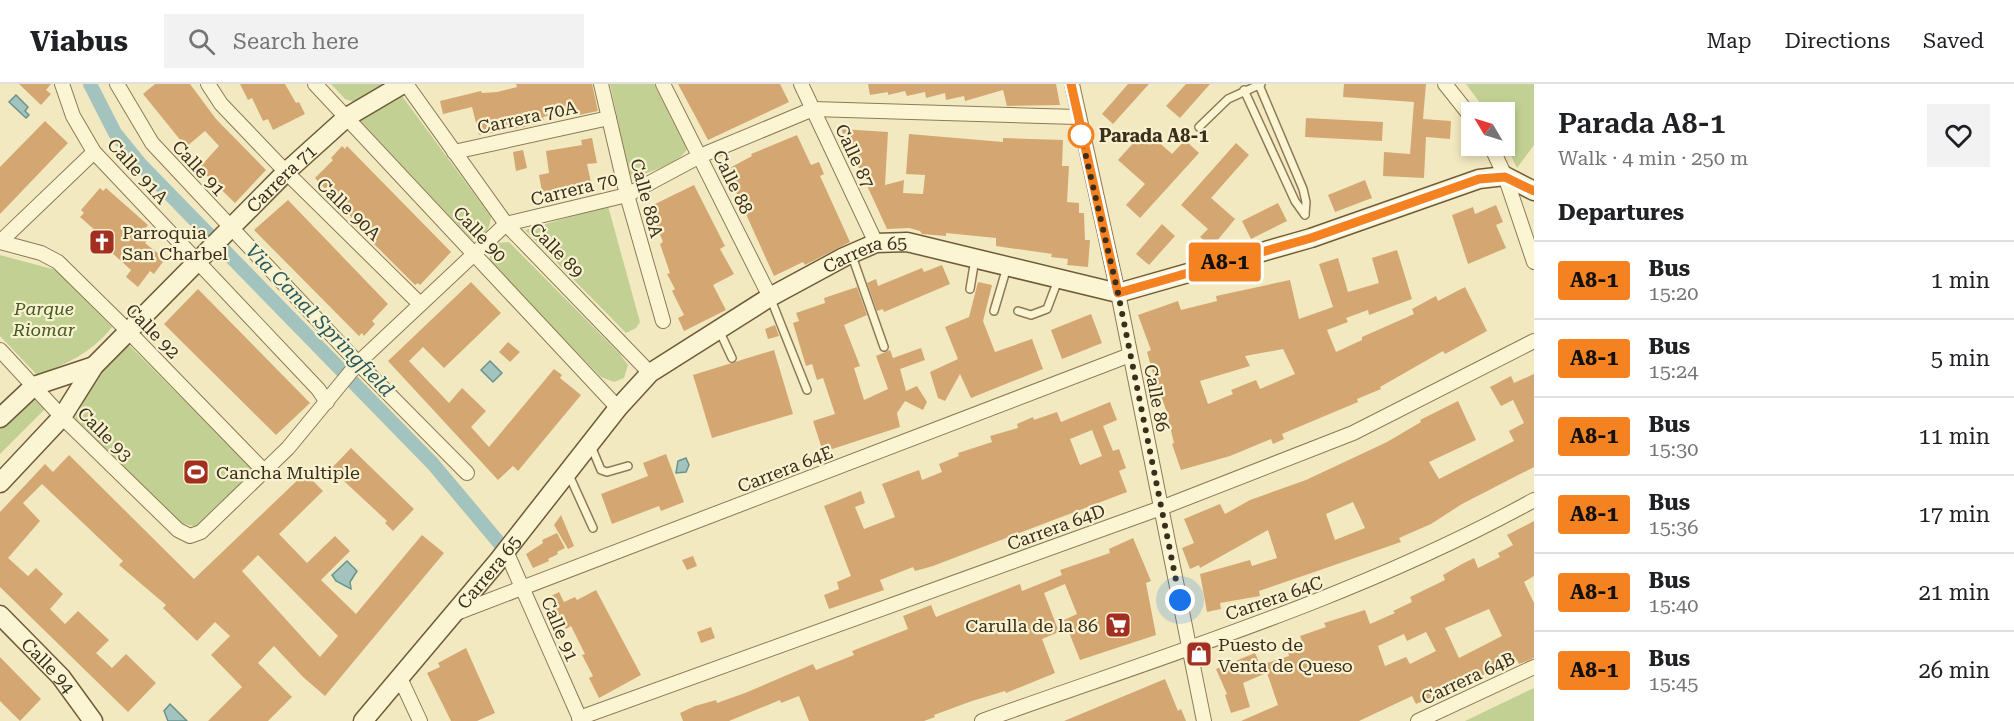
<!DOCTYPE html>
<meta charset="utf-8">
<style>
:root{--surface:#fff;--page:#f2f2f2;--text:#202124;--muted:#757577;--line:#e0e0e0}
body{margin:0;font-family:"Roboto Serif",serif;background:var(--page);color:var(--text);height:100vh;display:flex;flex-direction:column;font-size:22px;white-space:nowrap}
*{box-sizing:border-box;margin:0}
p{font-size:20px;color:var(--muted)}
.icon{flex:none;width:33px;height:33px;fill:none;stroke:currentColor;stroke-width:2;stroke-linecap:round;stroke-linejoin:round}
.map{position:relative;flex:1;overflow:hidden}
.panel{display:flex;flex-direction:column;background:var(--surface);width:480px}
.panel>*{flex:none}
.badge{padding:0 12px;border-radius:4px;font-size:21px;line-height:39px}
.needle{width:39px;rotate:308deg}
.controls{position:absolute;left:1461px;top:18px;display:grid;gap:12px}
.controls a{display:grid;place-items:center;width:54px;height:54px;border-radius:0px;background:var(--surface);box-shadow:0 3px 9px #0003;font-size:30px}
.you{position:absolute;width:30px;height:30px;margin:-15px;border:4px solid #fff;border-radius:50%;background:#1a73e8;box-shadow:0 0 0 9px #1a73e833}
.map>.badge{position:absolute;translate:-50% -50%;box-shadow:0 0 0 3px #fff}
h2{padding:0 24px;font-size:22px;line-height:54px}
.round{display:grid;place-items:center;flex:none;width:63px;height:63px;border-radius:0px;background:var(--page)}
.summary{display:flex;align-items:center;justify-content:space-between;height:102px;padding:0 24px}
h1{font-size:28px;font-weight:600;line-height:45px}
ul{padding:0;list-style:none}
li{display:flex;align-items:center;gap:18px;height:78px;padding:0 24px;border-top:2px solid var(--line)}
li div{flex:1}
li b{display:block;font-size:22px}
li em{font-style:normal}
li .badge{min-width:66px;font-weight:700;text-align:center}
header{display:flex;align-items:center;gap:36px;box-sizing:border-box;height:84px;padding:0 30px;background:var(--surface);border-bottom:2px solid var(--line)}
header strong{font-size:28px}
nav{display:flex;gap:33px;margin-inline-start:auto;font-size:21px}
.search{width:420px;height:54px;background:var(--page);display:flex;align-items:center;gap:15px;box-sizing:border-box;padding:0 21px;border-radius:0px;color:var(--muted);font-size:22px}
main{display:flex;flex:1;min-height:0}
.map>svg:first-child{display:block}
</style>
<header>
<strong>Viabus</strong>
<div class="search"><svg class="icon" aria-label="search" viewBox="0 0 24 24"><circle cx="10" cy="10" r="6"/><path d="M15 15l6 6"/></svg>Search here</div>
<nav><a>Map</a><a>Directions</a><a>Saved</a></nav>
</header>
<main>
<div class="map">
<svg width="1534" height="637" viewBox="0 0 1534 637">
<rect width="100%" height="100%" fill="#f2e9c0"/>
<!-- green -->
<g fill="#c2d193">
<polygon points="331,0 384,0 354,18 345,15"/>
<path d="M610,0H654L688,63C682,79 652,86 638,93L629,90Z"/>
<polygon points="1466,0 1534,0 1534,61 1517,84 1505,59 1504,28 1487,28"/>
<path d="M396,11L402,12L491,133C490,145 484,154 472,156L361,38V30Z"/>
<polygon points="608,122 640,238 636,244 626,249 525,146"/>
<polygon points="509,158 619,269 628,281 624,294 614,298 601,293 489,178 491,166 498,159"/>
<path d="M0,171L56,186L112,243C92,269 67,279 38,292L0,252Z"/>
<polygon points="129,261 254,387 197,443 173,437 75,334 104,280"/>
<polygon points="33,308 47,323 0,370 0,339"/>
<polygon points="1534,604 1534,637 1465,637"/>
</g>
<!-- water -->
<g fill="#a3c4be" stroke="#69938e" stroke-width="1.5">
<polygon points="16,11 28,23 25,27 29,31 26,34 9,18"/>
<polygon points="490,277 502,289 493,298 481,286"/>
<polygon points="686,374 689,381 686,388 676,389 678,377"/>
<polygon points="347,477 357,487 350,498 351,505 336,497 332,491"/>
<polygon points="170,620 187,637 168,637 164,627"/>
</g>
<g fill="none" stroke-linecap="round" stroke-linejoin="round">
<!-- canal -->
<polyline stroke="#a3c4be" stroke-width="14" points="90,0 115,49 141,81 433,380 506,467"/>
</g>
<!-- building -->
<g fill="#d4a772" fill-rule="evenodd">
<polygon points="19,0 51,0 46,6 51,10 41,21"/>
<polygon points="155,0 190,0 216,35 266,86 235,119 199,84 219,62 205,47 186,63 143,10"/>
<polygon points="240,0 285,0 296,19 299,18 305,30 273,46 268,35 263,37 252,14 248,16"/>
<polygon points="516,0 592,0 598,27 579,31 577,25 543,33 544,36 524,43 479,51 472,23 443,30 440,17 481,7 482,9 497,8 517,3"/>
<polygon points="678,0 780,0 789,18 708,56"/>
<polygon points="868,0 1056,0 1060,21 1007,22 1003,6 965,17 964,12 946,16 945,9 926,14 925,8 907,12 905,7 888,11 888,8 870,11"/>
<polygon points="1128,0 1149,0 1113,40 1102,30"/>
<polygon points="1186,0 1210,0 1180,34 1166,22"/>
<polygon points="1344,0 1426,0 1423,35 1451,37 1450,55 1426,53 1424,94 1383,92 1384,68 1410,70 1414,18 1343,13"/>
<polygon points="1306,34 1383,38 1382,57 1305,53"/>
<polygon points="45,37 68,59 0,130 0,83"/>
<polygon points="841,45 888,48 885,101 904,96 903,109 923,110 925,91 906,90 909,50 1003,58 1003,54 1063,56 1062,82 1069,82 1067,118 1079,119 1079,129 1084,129 1085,156 1090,156 1088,183 1067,181 1068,175 1051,173 1052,170 996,162 996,154 946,149 946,152 922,150 920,147 909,144 887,145"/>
<polygon points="1145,46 1172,70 1185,56 1199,69 1140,134 1126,121 1145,100 1118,76"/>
<polygon points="797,51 811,81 819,78 824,90 820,92 850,158 805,181 803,178 774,192 726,86 752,72 751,70"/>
<polygon points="592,54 597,79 587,80 592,103 557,110 556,106 542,108 539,91 549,89 546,67 582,61 581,56"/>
<polygon points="1236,59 1249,71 1211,114 1235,135 1212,163 1200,153 1208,145 1181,121"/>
<polygon points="342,62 345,65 347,62 451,168 420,201 418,199 415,201 353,139 355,137 315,94 333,76 331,74"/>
<polygon points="523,66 527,84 516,87 513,68"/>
<polygon points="1365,96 1372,114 1335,128 1328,111"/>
<polygon points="694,101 725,162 720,165 734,190 713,201 726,226 684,247 678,234 684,231 672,207 675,205 667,190 670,189 660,160 663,158 649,123"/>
<polygon points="100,104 103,107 106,104 148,141 144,146 151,152 145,159 165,175 154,190 150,187 138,203 126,193 131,186 101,159 105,155 80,133 84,129 81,126"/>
<polygon points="288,116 388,220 372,237 375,240 364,252 362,249 359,252 254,146"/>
<polygon points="1278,119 1287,137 1251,155 1242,137"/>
<polygon points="1496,121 1503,138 1496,141 1506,164 1468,180 1452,131 1473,123 1475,130"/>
<polygon points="1162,140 1175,152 1149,181 1136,170"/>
<path d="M1397,166L1412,215L1369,231L1368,226L1346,234L1348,238L1327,246L1336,268L1362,256V253L1414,230L1412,225L1436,212L1438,217L1465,203L1487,247L1445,270L1443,267L1380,303L1381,305L1357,315L1358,318L1282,350L1284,355L1273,360L1271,355L1230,372L1181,386L1172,360L1174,359L1166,326L1153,289L1147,268L1151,266L1138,231L1178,217L1181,226L1217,217L1216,212L1290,196L1299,235L1333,223L1319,180L1338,174L1348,208L1379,199L1372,174ZM1283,265L1295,290L1260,305L1256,296L1231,306L1233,310L1208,320L1200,297L1250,282L1245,272Z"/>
<polygon points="942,181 950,200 884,228 883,225 877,227 867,199 876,195 878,202 922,184 924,188"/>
<polygon points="471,198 501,229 444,284 423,263 409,277 449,319 462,304 486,327 471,343 489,363 554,285 562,291 560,294 581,311 518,387 513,382 498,396 388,277"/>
<polygon points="978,198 992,201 983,237 995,268 1032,255 1043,285 971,314 960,290 945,317 938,314 930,288 958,275 945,243 969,233"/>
<polygon points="857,203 867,231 844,241 860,282 854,284 864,316 888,305 876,272 890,266 893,274 921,264 925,276 900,285 906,307 917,302 927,318 923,326 905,317 897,329 900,343 823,368 813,337 835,330 823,294 817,296 812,280 806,282 793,239 799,237 796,229 825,219 824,214"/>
<polygon points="198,205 310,319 276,351 164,240"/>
<polygon points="1091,230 1102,259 1062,275 1051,246"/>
<polygon points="775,241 779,252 768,255 765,245"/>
<polygon points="508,258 520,268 510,278 499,268"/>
<polygon points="774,266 793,330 712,354 693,291"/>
<path d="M1534,290V383L1462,420L1431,440L1399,454L1401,458L1259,507L1260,512L1220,519L1221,525L1207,528L1200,490L1250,476L1252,482L1277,474L1268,446L1200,484L1199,481L1190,485L1182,464L1194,459L1184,435L1220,420L1225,430L1250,416L1306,396L1387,358L1421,338L1420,336L1458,317L1476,356L1429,378L1439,395L1514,357L1509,347L1524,339L1513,316L1501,322L1490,303L1511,292L1514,299ZM1353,418L1365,444L1335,456L1326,430Z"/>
<path d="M1110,318L1117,336L1103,342L1113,367L1119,365L1126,384L1119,387L1127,408L933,482L915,487L913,483L880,496L884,506L829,525L824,511L839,505L837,498L851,492L824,422L861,407L865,419L855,423L864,445L895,433L882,400L919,386L922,396L942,388L939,380L959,372L958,369L992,358L990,352L1018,344L1017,340L1033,333L1034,336L1057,328L1061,338ZM1092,346L1102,372L1080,381L1070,355Z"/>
<polygon points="351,364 414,425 393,447 385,439 387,437 331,385"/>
<polygon points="666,370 684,418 661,427 659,422 612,440 601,410 648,392 643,379"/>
<path d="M69,371L194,495L305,389L323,407L279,450L307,479L335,452L350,467L321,496L356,530L422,451L444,469L325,612L303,593L274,562L258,579L292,613L268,637H208L242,603L211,571L230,552L215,538L197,557L163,524L166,521L119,481L123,477L42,400L23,419L40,437L8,474L28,492L36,484L63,510L50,525L65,540L78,527L109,556L96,569L112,584L126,570L156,599L128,628L0,503V428L45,380L53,388ZM258,471L338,552L320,573L242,487Z"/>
<polygon points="561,431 574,462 568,465 554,441"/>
<path d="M1534,437V492L1524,498L1534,519V574L1519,580L1517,576L1416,620L1412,612L1359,637H1241L1278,621L1264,580L1289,572L1287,565L1303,560L1300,552L1326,543L1324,539L1365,526L1370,540L1395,529L1393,527L1412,518L1410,513L1445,496L1443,491L1462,480L1474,474L1478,484L1500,473L1498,469L1513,461L1507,451ZM1489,525L1502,552L1459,574L1445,544ZM1426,548L1436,567L1410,580L1406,573L1385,582L1378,562L1404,550L1407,557Z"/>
<polygon points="557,449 565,464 557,468 558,470 548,475 549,477 533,484 526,470 543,459 542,456"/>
<polygon points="1133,454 1151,497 1146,499 1156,551 1080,576 1064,536 1077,530 1065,500 1044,509 1059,548 1042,555 1055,589 1006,609 1005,607 972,617 934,631 935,633 924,637 809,637 799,612 781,619 780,616 729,637 683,637 680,629 695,622 716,616 717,619 745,609 813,580 816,586 854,571 852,567 908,545 903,532 931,521 936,533 1020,500 1022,507 1062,491 1060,486 1110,469 1109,465"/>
<polygon points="693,472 697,482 687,486 682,476"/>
<polygon points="596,506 641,591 599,614 589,594 593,592 582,571 585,570 571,542 566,545 549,513 559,508 564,518 575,513 577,516"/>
<polygon points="711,543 715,554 701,559 697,548"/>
<polygon points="466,564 495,629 477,637 451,637 427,589 440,583 438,579"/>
<polygon points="1255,569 1264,590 1243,599 1250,623 1231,629 1225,611 1227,610 1216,585"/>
<polygon points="0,573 41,615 20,637 0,617"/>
<polygon points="1165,595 1178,627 1181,625 1186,637 1064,637"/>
</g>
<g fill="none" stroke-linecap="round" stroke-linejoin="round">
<defs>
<g id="lane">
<polyline points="1259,1 1303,105 1306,118 1305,130"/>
<polyline points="1244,6 1295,117 1305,131"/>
<polyline points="1199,43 1228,15 1261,0"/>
<polyline points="852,172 884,263"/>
<polyline points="970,205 975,175"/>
<polyline points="770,213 807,306"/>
<polyline points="994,227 1007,183"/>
<polyline points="1018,227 1031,231 1047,225 1058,196"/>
<polyline points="719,246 732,274"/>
<polyline points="591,362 601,386 607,388 628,382"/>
<polyline points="569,391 593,444"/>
</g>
<g id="street">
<polyline points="62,0 73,32 94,68 318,305 327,318"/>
<polyline points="117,0 152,59 358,279 467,389"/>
<polyline points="208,0 221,20 286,88 420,220"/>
<polyline points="315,0 618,324"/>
<polyline points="406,0 506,140 650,289"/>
<polyline points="601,0 627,111 663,237"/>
<polyline points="663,0 770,213"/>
<polyline points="801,0 876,159"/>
<polyline points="1072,0 1118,209 1204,637"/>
<polyline points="1445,0 1472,34"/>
<polyline points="1491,62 1505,92 1534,178"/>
<polyline points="454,68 609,34"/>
<polyline points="0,158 41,169 58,178 129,248 264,387"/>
<polyline points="0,158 94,68"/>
<polyline points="0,266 62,333 178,446 190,452 201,448 288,364 358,279 506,140 627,111 700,72 813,25 1077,33"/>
<polyline points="506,467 581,637"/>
<polyline points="454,530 1130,271"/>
<polyline points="400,594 420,637"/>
<polyline points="579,634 1161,424 1353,349 1534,257"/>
<path d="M982,637C1169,570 1360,512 1534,416"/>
<polyline points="1418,637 1534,583"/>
</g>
<g id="secondary">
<polyline points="0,334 34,302 94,282"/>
<path id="s1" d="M0,399L62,333L94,282L286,88L347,33L403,0"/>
<path id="s2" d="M0,531L61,593L93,637"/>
<path id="s3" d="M363,637L498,477L618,324L650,289L770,213L844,173L876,159L907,158L1118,209L1311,154L1479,95L1505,92L1534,107"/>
</g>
</defs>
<!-- lane casing -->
<use href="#lane" stroke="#8d7a56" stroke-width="10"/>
<!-- street casing -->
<use href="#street" stroke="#8d7a56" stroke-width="16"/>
<!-- secondary casing -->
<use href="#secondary" stroke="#6f5b39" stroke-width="21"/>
<!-- lane -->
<use href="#lane" stroke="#fcf5d4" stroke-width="7"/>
<!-- street -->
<use href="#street" stroke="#fcf5d4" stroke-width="14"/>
<!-- secondary -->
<use href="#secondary" stroke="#fcf5d4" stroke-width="18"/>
</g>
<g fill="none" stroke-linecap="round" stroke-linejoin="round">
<defs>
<polyline id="line" points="1071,0 1118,209 1311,154 1479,95 1505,93 1534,107"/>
</defs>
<!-- line casing -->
<use href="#line" stroke="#fff" stroke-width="14"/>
<!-- line -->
<use href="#line" stroke="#f58220" stroke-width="9"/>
<!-- walk -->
<polyline stroke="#3b2f1c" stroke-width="6" stroke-dasharray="0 10.8" points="1081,51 1118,209 1180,516"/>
</g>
<!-- icons -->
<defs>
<symbol id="church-square" viewBox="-11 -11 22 22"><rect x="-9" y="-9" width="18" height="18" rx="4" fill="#a22f20" stroke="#f9f2d0"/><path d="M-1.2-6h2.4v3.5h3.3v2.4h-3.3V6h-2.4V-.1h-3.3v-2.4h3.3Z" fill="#fff"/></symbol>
<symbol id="stadium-square" viewBox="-11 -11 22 22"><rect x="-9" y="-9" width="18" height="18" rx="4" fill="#a22f20" stroke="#f9f2d0"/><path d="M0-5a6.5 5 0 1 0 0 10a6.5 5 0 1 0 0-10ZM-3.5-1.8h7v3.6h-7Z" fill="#fff"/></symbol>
<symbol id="supermarket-square" viewBox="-11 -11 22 22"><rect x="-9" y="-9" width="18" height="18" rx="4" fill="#a22f20" stroke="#f9f2d0"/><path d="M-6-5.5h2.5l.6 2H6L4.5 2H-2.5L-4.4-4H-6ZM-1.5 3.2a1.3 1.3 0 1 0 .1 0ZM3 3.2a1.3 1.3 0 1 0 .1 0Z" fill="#fff"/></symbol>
<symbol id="shop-square" viewBox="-11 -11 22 22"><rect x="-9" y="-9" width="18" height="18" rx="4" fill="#a22f20" stroke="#f9f2d0"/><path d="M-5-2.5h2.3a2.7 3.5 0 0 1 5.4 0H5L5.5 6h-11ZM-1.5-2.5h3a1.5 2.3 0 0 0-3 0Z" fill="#fff"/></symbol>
</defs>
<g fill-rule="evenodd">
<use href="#church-square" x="87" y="143" width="30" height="30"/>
<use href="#stadium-square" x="181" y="373" width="30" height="30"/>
<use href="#supermarket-square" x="1103" y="526" width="30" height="30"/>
<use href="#shop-square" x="1184" y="555" width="30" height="30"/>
</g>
<!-- markers -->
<circle fill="#fff" stroke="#f58220" stroke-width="3" cx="1081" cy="51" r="12"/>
<g text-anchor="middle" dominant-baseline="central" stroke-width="4.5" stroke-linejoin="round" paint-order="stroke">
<!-- street labels -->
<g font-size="18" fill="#3b2f1c" stroke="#f9f2d0">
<text transform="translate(527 33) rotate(-12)">Carrera 70A</text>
<text transform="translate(855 72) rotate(65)">Calle 87</text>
<text transform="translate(199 84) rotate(47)">Calle 91</text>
<text transform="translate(138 87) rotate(48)">Calle 91A</text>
<text stroke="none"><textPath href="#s1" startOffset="416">Carrera 71</textPath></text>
<text transform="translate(733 98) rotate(64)">Calle 88</text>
<text transform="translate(574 105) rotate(-14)">Carrera 70</text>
<text transform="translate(647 114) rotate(75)">Calle 88A</text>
<text transform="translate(349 125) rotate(44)">Calle 90A</text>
<text transform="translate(480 150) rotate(47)">Calle 90</text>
<text transform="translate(557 166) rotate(46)">Calle 89</text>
<text stroke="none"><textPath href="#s3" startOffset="699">Carrera 65</textPath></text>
<text transform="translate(153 247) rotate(46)">Calle 92</text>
<text transform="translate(1157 314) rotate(79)">Calle 86</text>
<text transform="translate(105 350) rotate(45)">Calle 93</text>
<text transform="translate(785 385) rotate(-21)">Carrera 64E</text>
<text transform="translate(1056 443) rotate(-20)">Carrera 64D</text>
<text stroke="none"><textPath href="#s3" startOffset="195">Carrera 65</textPath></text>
<text transform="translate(1274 514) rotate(-19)">Carrera 64C</text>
<text transform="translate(560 545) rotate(67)">Calle 91</text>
<text stroke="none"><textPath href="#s2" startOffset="70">Calle 94</textPath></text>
<text transform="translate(1468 594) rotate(-25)">Carrera 64B</text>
</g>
<!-- stop labels -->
<g font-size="18" font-weight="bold" fill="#3b2f1c" stroke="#f9f2d0" text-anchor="start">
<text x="1099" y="51">Parada A8-1</text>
</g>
<!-- poi labels -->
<g font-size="18" fill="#3b2f1c" stroke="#f9f2d0" text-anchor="start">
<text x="122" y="148">Parroquia<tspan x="122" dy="21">San Charbel</tspan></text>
<text x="216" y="388">Cancha Multiple</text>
<text x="1098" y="541" text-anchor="end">Carulla de la 86</text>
<text x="1218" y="560">Puesto de<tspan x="1218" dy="21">Venta de Queso</tspan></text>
</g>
<!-- park labels -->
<g font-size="18" font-style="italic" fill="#445a20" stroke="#f9f2d0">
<text x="44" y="224">Parque<tspan x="44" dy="21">Riomar</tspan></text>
</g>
<!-- water labels -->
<g font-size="20" font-style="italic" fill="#29595c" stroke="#f9f2d0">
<text transform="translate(320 236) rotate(46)">Via Canal Springfield</text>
</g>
</g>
</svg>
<div class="controls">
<a><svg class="needle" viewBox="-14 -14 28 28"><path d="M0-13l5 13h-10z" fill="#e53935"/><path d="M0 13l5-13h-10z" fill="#757577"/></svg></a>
</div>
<div class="you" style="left:1180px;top:516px"></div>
<b class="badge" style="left:1225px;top:178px;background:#f58220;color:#111">A8-1</b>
</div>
<section class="panel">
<div class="summary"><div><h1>Parada A8-1</h1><p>Walk · 4 min · 250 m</p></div><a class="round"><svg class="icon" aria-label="heart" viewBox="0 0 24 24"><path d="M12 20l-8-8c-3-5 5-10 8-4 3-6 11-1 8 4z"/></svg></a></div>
<h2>Departures</h2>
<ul>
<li><span class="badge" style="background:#f58220;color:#111">A8-1</span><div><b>Bus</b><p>15:20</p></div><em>1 min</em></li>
<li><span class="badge" style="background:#f58220;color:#111">A8-1</span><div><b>Bus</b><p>15:24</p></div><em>5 min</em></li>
<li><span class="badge" style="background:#f58220;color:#111">A8-1</span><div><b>Bus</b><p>15:30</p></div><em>11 min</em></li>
<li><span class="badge" style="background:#f58220;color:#111">A8-1</span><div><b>Bus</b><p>15:36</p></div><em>17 min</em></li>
<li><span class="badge" style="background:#f58220;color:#111">A8-1</span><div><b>Bus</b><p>15:40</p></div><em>21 min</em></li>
<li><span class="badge" style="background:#f58220;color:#111">A8-1</span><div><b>Bus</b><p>15:45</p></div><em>26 min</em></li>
</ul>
</section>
</main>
